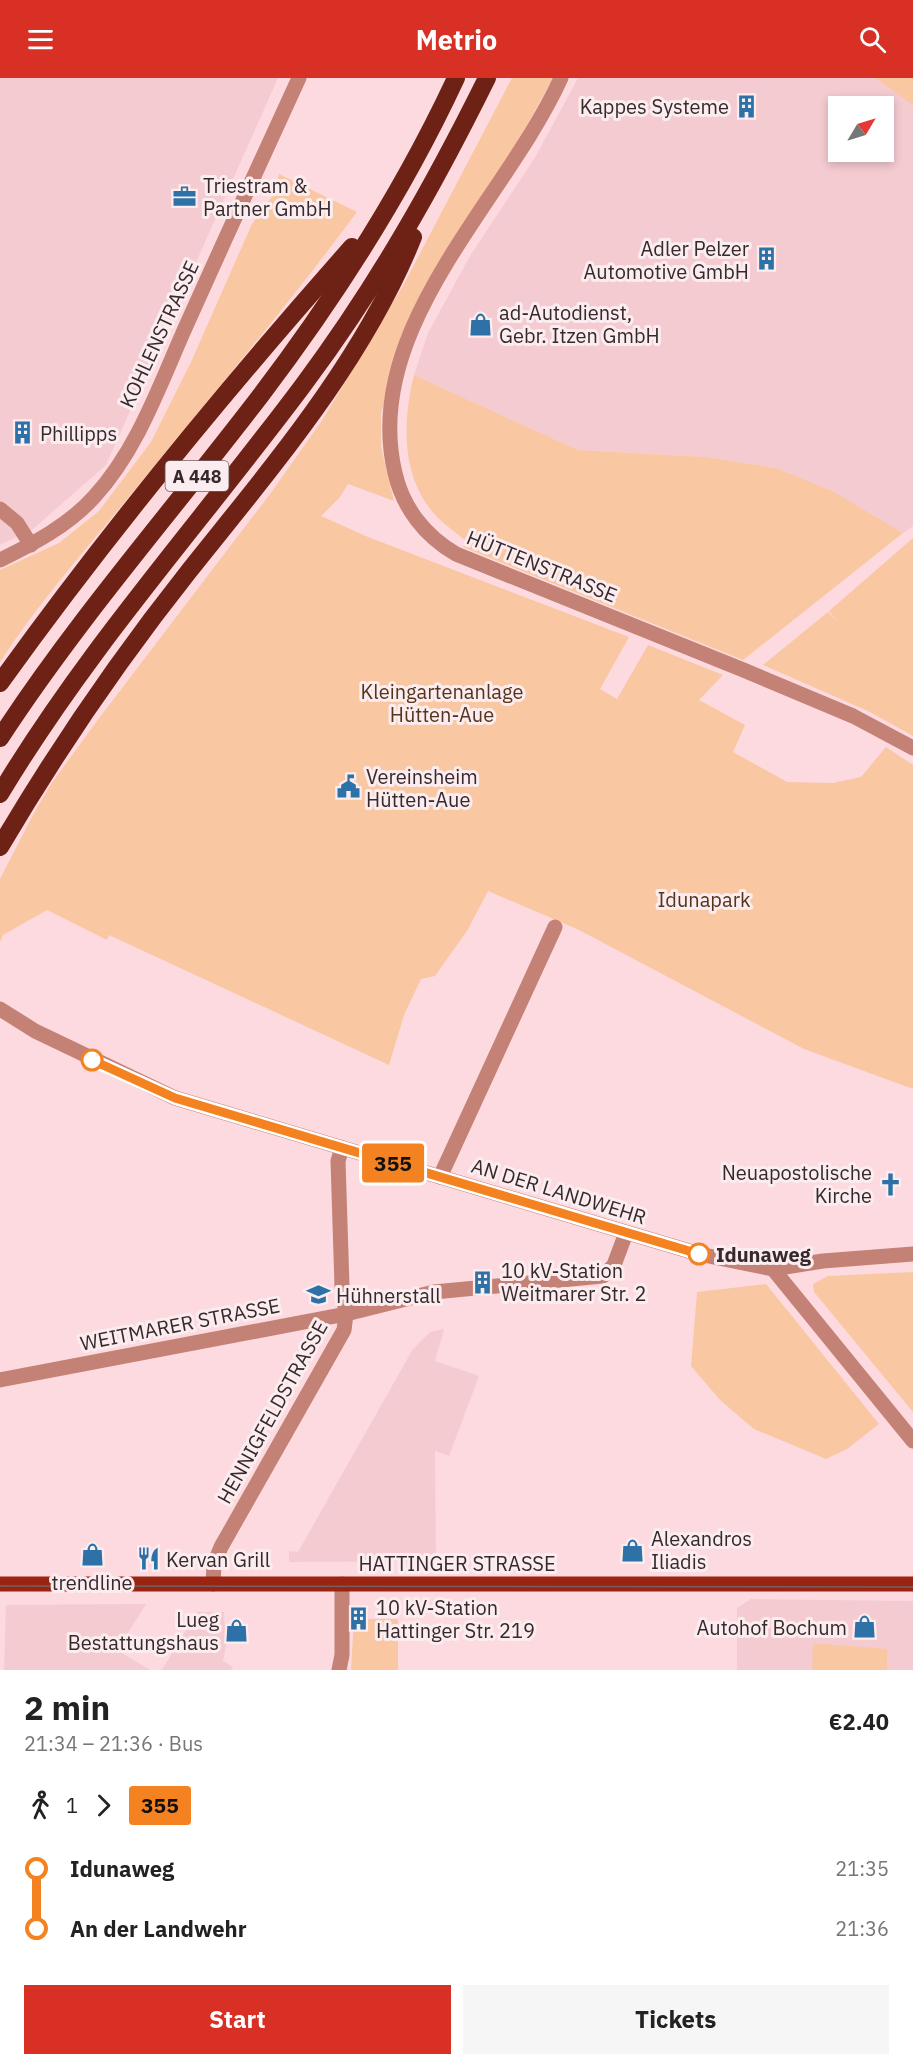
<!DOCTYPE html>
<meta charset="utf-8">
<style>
:root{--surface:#fff;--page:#f6f6f6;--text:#222;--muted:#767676;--accent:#d93025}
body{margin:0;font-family:"IBM Plex Sans",sans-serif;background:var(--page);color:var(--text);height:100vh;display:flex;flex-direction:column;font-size:22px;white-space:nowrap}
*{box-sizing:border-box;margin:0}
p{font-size:20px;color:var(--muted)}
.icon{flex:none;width:33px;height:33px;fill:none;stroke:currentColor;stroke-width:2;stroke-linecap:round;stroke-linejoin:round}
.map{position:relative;height:1592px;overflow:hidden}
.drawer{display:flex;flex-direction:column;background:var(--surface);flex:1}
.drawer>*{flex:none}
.badge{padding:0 12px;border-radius:4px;font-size:21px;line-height:39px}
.needle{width:39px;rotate:52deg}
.controls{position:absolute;left:828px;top:18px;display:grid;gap:12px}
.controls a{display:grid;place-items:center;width:66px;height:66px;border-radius:0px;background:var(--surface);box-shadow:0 3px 9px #0003;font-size:30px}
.map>.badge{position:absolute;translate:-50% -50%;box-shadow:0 0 0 3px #fff}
.legs{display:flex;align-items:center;gap:9px;height:66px;padding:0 24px;font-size:20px}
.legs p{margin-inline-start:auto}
.head{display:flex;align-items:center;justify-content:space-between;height:102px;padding:0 24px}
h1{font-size:33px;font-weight:700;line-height:45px}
.action{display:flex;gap:12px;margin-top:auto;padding:12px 24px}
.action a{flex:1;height:69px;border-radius:0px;background:var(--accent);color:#fff;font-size:24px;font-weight:700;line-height:69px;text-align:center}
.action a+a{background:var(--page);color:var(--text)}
ul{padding:0 24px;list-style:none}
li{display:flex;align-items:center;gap:21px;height:60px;font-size:22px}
li i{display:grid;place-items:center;width:9px;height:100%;margin:0 8px;background:currentColor}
li i::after{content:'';width:15px;height:15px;margin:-8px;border:4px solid;border-radius:50%;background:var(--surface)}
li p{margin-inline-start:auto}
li:first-child i{background:linear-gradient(#0000 50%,currentColor 0)}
li:last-child i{background:linear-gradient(currentColor 50%,#0000 0)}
header{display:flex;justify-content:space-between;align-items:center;height:78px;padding:0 24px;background:var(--accent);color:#fff;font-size:27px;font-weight:700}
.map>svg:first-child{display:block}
</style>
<header><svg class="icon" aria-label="menu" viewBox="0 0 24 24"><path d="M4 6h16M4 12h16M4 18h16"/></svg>Metrio<svg class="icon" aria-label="search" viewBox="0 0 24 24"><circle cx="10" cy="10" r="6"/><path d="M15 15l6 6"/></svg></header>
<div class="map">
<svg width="913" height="1592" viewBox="0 0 913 1592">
<rect width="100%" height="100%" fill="#fcdadf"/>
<!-- built -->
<g fill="#f4cbd1" fill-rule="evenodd">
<polygon points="0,0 278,0 106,387 33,451 0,467"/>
<path d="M578,0H913V448L903,455L833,413L776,390L706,379L578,372L414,297L428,255L470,178L536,78ZM838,28H884V74H838Z"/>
<polygon points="444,1251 435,1283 479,1298 449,1378 435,1373 436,1483 289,1484 289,1473 298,1474 413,1271 430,1254"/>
<polygon points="751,1521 913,1523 913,1592 887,1592 887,1572 814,1565 812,1592 737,1592 737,1530"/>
<polygon points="146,1526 117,1572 150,1592 4,1592 6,1527"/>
<polygon points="197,1534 224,1534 226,1568 223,1583 233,1589 231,1592 162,1592"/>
</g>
<!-- green -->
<g fill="#fac7a3">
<polygon points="512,0 553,0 505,87 419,221 401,258 381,336 381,369 394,423 348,406 340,419 321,438 368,459 629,559 600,611 617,621 648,567 723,597 699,622 745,647 733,674 787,704 833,705 861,699 886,669 913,687 913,1011 804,971 579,852 488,813 467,853 435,898 421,901 404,937 389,987 109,857 107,862 47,832 3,857 0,864 0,801 34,735 51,706 97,643 270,416 321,344 404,206"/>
<polygon points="875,0 913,0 913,27"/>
<path d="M279,96L357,134C283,234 202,329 123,426C81,477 36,528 0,584V492L59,465L99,433L151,364L191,284L252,146L274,116Z"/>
<path d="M414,297L578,372L706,379L776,390L833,413L903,455L743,582L463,469L466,463C457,455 446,448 437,439C401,401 402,345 414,297Z"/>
<polygon points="913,460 913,658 870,634 763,587 828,534 837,543 829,533"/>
<polygon points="913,1194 913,1334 814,1214 813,1206 828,1198"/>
<polygon points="766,1206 879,1346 847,1371 826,1381 754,1351 720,1322 691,1288 697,1214"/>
<polygon points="354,1541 398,1541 398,1592 351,1592"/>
<polygon points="813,1565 887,1571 887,1592 812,1592"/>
</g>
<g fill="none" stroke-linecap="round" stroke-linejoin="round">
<!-- minor -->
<g stroke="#c38275" stroke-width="15">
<path d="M561,0C506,122 360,250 395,395C403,430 425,458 456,476L741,591L853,638L913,670"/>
<polyline points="0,431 17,445 31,467"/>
<path d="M0,482C33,466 69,447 94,419C138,371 160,306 186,248C223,165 261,83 299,0"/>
<polyline points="0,931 35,953 175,1020 699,1176 773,1191 823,1183 913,1176"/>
<polyline points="440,1099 555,849"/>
<polyline points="773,1191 913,1363"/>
<polyline points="0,1302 346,1236 434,1214 603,1198 614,1187 626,1155"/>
<polyline points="213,1506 214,1486 221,1469 344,1252 346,1236 342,1208 338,1083 342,1070"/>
<polyline points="339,1592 342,1577 342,1506"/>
</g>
<!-- major -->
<polyline stroke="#992411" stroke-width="15" points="0,1506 913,1506"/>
<!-- highway -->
<g stroke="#6e2215" stroke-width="18">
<path d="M0,605C109,453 228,309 352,169"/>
<path d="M0,660C79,539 174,431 261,317C336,218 404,112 456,0"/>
<path d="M0,716C88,569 202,443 304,306C377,208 433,109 487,0"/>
<path d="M0,769C57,672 120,580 189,493C271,390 364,282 413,159"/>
</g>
<!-- tram -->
<polyline stroke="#746063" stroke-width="1.5" points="0,1508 913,1509"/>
</g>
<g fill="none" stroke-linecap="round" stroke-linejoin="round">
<defs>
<polyline id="line-1" points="92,982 175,1020 699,1176"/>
</defs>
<!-- line-1 casing -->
<use href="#line-1" stroke="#fff" stroke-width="14"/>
<!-- line-1 -->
<use href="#line-1" stroke="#f58220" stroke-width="9"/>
</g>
<!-- icons -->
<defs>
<symbol id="building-bare" viewBox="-9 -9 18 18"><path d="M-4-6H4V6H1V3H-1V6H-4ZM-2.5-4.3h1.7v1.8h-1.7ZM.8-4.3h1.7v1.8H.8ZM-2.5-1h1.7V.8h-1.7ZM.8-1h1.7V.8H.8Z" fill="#2d71a6" stroke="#fbedef" stroke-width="2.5" paint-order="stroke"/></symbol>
<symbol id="office-bare" viewBox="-9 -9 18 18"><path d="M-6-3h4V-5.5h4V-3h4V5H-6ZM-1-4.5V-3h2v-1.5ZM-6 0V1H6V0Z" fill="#2d71a6" stroke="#fbedef" stroke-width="2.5" paint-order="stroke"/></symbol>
<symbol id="shop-bare" viewBox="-9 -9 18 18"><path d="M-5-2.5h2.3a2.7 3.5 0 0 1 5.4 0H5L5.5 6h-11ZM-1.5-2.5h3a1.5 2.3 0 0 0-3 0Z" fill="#2d71a6" stroke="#fbedef" stroke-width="2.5" paint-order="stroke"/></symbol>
<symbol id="civic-bare" viewBox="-9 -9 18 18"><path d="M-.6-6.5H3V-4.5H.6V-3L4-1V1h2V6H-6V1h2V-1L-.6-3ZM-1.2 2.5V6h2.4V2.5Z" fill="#2d71a6" stroke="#fbedef" stroke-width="2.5" paint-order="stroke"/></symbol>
<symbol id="church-bare" viewBox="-9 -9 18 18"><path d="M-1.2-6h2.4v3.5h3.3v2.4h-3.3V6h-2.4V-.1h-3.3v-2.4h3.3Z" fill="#2d71a6" stroke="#fbedef" stroke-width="2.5" paint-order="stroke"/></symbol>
<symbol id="school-bare" viewBox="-9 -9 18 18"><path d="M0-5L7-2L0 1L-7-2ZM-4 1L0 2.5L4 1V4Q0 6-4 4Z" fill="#2d71a6" stroke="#fbedef" stroke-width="2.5" paint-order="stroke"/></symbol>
<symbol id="restaurant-bare" viewBox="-9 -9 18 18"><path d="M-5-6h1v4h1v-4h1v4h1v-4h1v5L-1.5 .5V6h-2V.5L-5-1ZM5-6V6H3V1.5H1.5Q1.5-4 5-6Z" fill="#2d71a6" stroke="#fbedef" stroke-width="2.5" paint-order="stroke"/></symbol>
</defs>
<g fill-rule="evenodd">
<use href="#building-bare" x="730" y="12" width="33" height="33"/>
<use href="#office-bare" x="168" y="102" width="33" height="33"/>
<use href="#building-bare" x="750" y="164" width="33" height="33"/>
<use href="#shop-bare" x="464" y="230" width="33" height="33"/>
<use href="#building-bare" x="6" y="338" width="33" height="33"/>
<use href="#civic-bare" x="332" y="692" width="33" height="33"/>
<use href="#church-bare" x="874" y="1090" width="33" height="33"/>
<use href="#building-bare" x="466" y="1188" width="33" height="33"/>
<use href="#school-bare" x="302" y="1200" width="33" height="33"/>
<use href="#shop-bare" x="616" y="1456" width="33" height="33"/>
<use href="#shop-bare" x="76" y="1460" width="33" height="33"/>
<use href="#restaurant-bare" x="132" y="1464" width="33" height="33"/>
<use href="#building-bare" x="342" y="1524" width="33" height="33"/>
<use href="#shop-bare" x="848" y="1532" width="33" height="33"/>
<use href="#shop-bare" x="220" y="1536" width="33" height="33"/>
</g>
<!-- markers -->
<g fill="#fff" stroke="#f58220" stroke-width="3">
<circle cx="92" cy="982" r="10"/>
<circle cx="699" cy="1176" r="10"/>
</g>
<g text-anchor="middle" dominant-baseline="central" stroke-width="6" stroke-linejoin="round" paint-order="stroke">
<!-- shield labels -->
<rect fill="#fbedef" stroke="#716466" stroke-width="1.5" x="165.5" y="383" width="63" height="30" rx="4.5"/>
<g font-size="18" font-weight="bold" fill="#36292b">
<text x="197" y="398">A 448</text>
</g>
<!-- poi labels -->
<g font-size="20" fill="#36292b" stroke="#fbedef" text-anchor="start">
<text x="729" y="28" text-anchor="end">Kappes Systeme</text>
<text x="203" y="107">Triestram &amp;<tspan x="203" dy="23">Partner GmbH</tspan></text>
<text x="749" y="170" text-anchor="end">Adler Pelzer<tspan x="749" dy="23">Automotive GmbH</tspan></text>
<text x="499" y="234">ad-Autodienst,<tspan x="499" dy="23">Gebr. Itzen GmbH</tspan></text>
<text x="40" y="355">Phillipps</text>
<text x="366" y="698">Vereinsheim<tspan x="366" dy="23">Hütten-Aue</tspan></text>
<text x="872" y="1094" text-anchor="end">Neuapostolische<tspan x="872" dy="23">Kirche</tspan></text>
<text x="501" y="1192">10 kV-Station<tspan x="501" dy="23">Weitmarer Str. 2</tspan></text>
<text x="336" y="1217">Hühnerstall</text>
<text x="651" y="1460">Alexandros<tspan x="651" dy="23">Iliadis</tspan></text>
<text x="166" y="1481">Kervan Grill</text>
<text x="92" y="1504" text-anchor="middle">trendline</text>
<text x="376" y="1529">10 kV-Station<tspan x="376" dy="23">Hattinger Str. 219</tspan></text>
<text x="219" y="1541" text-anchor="end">Lueg<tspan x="219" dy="23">Bestattungshaus</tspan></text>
<text x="847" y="1549" text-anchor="end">Autohof Bochum</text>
</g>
<!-- street labels -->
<g font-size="20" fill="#36292b" stroke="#fbedef">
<text transform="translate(159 256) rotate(-65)">KOHLENSTRASSE</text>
<text transform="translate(542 488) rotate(22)">HÜTTENSTRASSE</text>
<text transform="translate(559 1113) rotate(17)">AN DER LANDWEHR</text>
<text transform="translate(180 1246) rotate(-11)">WEITMARER STRASSE</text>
<text transform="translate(272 1334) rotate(-61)">HENNIGFELDSTRASSE</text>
<text x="457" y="1485">HATTINGER STRASSE</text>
</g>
<!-- park labels -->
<g font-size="20" fill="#56341b" stroke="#fbedef">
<text x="442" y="613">Kleingartenanlage<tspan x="442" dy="23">Hütten-Aue</tspan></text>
<text x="704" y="821">Idunapark</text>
</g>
<!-- stop labels -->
<g font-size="20" font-weight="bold" fill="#36292b" stroke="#fbedef" text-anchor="start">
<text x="716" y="1176">Idunaweg</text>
</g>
</g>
</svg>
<div class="controls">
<a><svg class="needle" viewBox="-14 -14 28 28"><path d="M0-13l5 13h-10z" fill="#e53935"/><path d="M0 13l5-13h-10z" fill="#767676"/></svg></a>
</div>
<b class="badge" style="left:393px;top:1085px;background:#f58220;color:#111">355</b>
</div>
<section class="drawer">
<div class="head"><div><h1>2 min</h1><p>21:34 – 21:36 · Bus</p></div><b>€2.40</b></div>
<div class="legs"><svg class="icon" aria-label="walk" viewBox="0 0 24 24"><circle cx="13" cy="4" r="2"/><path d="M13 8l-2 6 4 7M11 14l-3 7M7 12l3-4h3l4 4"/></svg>1<svg class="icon" aria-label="forward" viewBox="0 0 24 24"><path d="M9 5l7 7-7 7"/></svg><b class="badge" style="background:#f58220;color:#111">355</b></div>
<ul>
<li><i style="color:#f58220"></i><b>Idunaweg</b><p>21:35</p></li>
<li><i style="color:#f58220"></i><b>An der Landwehr</b><p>21:36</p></li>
</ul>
<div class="action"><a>Start</a><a>Tickets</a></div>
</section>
